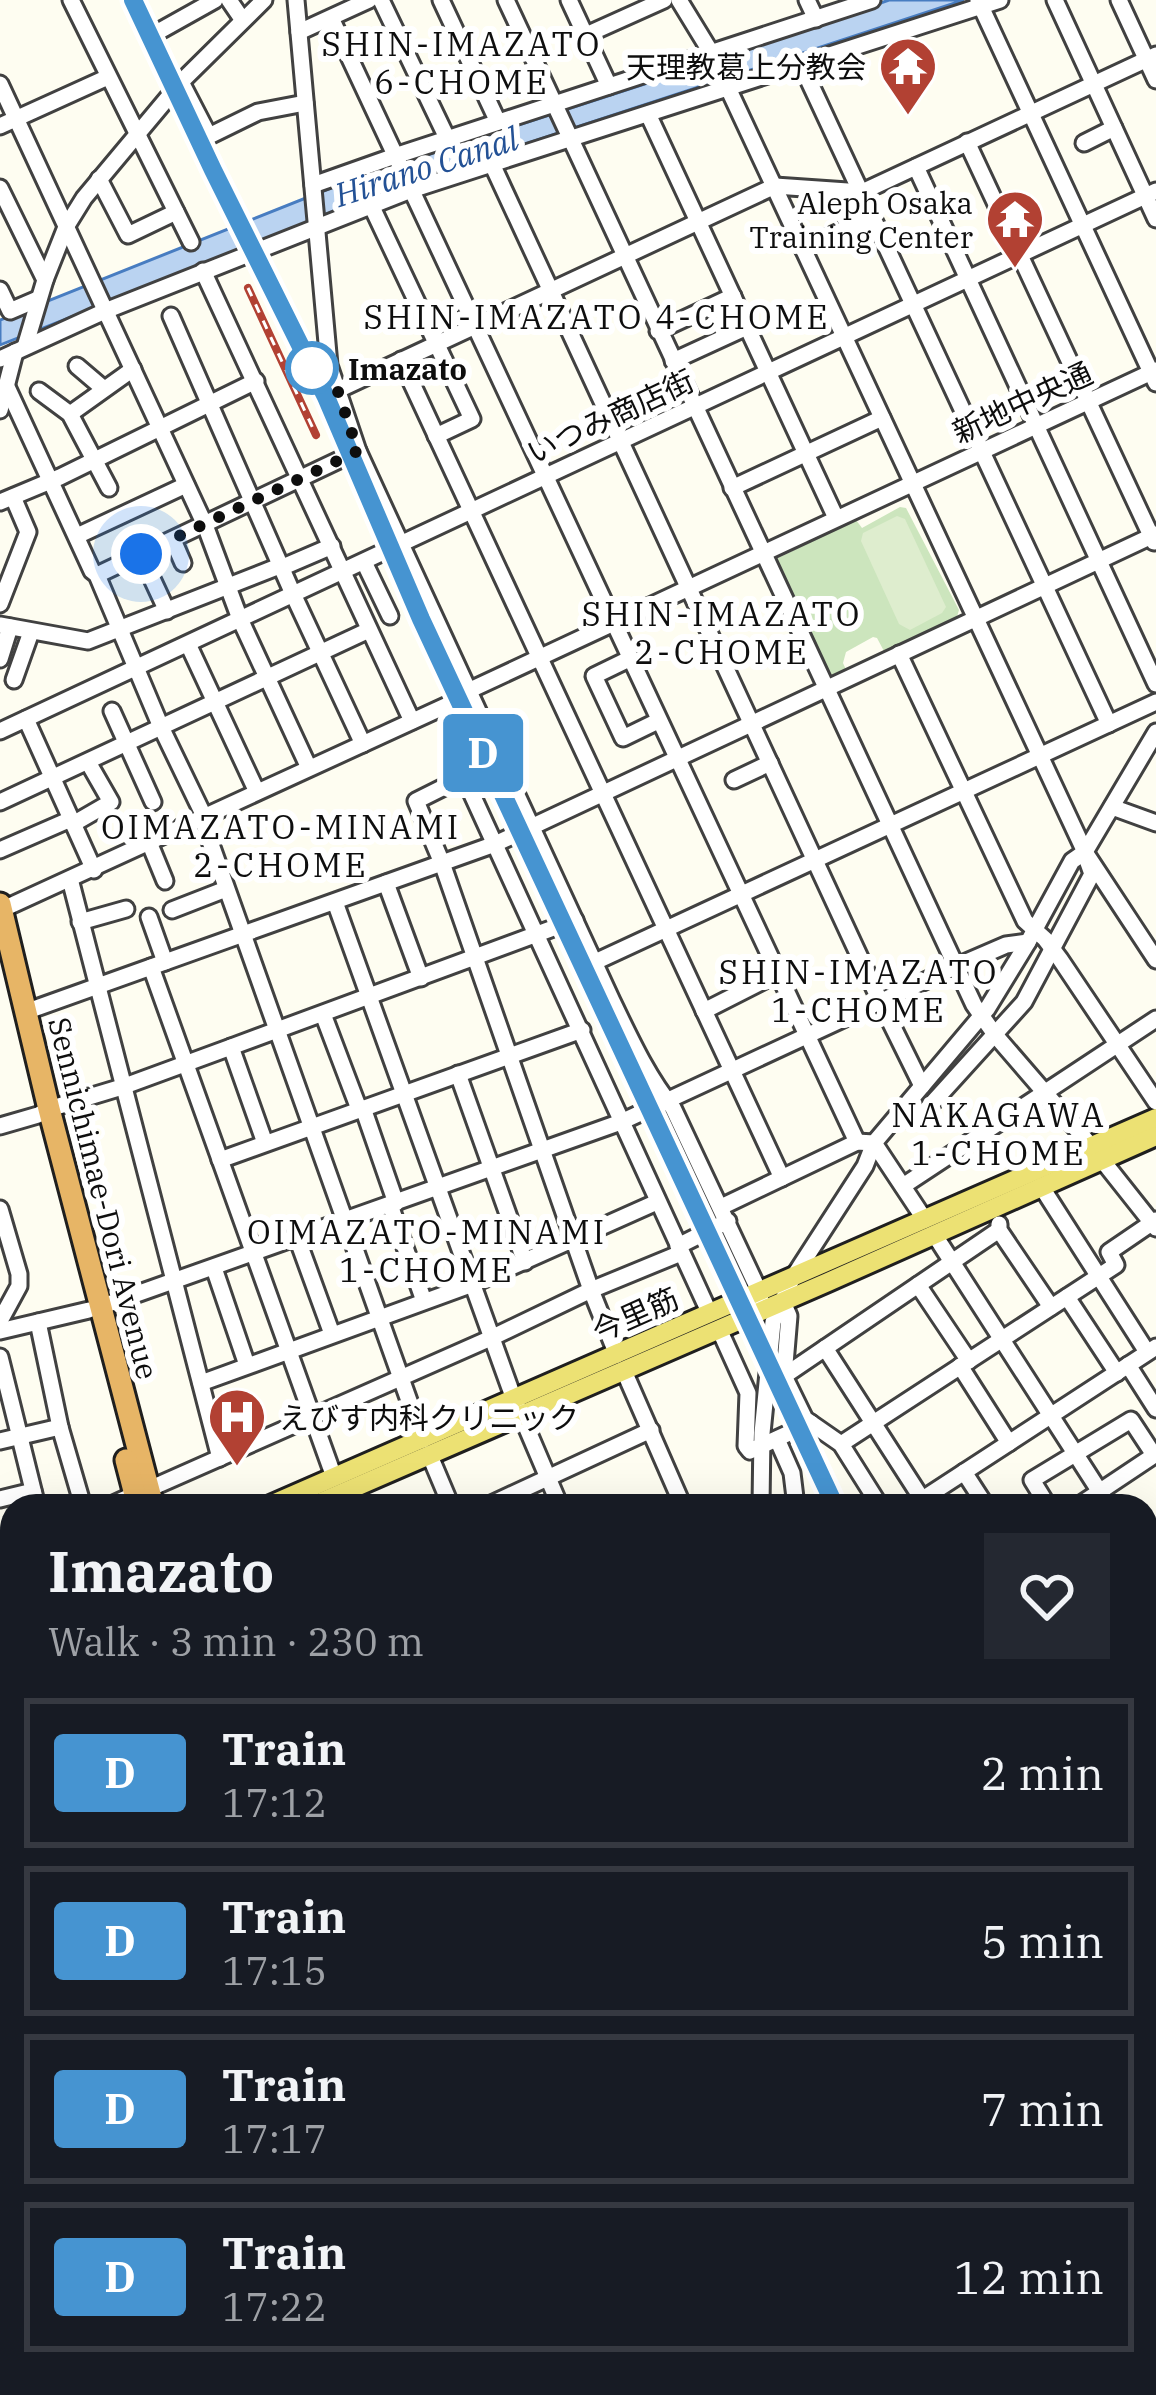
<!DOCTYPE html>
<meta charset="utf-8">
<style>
:root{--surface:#171b24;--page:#242831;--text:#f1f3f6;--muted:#9ea1a6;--line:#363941}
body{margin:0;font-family:"IBM Plex Serif","Noto Sans JP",serif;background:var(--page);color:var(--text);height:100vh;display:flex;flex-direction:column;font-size:45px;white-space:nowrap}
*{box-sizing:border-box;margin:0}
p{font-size:39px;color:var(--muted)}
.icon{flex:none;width:66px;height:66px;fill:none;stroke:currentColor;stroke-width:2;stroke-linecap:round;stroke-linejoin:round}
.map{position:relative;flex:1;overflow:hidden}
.details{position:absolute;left:0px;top:1494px;width:1158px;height:903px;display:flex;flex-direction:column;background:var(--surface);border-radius:36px 36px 0 0;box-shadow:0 12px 48px #0002}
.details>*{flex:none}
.badge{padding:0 24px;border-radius:9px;font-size:42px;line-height:78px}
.you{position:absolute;width:60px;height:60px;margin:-30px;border:9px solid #fff;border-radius:50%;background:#1a73e8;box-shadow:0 0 0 18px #1a73e833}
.map>.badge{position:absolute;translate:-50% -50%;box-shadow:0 0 0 6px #fff}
.round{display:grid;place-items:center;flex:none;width:126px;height:126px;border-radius:0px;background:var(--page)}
.overview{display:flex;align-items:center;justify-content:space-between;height:204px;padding:0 48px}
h1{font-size:57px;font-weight:700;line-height:90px}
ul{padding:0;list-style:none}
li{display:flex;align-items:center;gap:36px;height:150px;margin:0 24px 18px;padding:0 24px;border:6px solid var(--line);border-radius:0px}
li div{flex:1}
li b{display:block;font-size:45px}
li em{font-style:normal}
li .badge{min-width:132px;font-weight:700;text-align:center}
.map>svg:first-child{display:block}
</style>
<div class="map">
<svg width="1156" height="2395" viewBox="0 0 1156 2395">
<rect width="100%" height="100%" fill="#fefdf1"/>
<!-- green -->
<polygon fill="#cce5bd" points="900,507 906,508 959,610 956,620 885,653 877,638 873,637 846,652 843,663 847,672 830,679 772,561 856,520 862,528"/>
<!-- pitch -->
<polygon fill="#deedce" points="897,516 905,519 946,607 942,613 910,630 899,624 861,541 863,533"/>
<!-- water -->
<polygon fill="#bad3f1" stroke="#487dc1" stroke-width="3" points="889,0 964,0 360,198 307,224 0,345 0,320 356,178 706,64"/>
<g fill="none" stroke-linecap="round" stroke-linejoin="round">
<defs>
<g id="minor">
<polyline points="71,0 191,242"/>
<polyline points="229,0 242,19"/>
<path d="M296,0L329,365L358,451L612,1001C630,1038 647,1076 673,1108L760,1293L761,1303"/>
<polyline points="381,0 447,138"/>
<polyline points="441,0 498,122"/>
<polyline points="506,0 974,1005 996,1036 1091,1146 1156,1228"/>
<polyline points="569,0 609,86"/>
<polyline points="679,0 712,54 728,88 1085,852 1156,960"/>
<polyline points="807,0 816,19"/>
<polyline points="978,0 1156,383"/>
<polyline points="1055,0 1156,219"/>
<polyline points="1119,0 1156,80"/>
<polyline points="331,18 857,1142"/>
<polyline points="299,32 369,0"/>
<polyline points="156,33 215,0"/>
<polyline points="586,35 664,0"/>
<polyline points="801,64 1109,724"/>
<polyline points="181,82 209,136 258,112 305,103"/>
<polyline points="0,84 205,525 240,619 309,768"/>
<polyline points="648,114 836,518"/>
<polyline points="0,126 108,77"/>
<polyline points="967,142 1154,542"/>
<polyline points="1084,143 1114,128"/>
<polyline points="492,164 881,1003 922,1086"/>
<polyline points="916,167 1156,684"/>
<polyline points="99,179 128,235 176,212"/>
<polyline points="313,185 395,156 872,0"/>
<polyline points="0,188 45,280"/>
<polyline points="371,205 472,419 436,436"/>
<polyline points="803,249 873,216"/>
<polyline points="203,271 412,721"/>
<polyline points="0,290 10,311 38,299"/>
<polyline points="171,316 293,594 363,744"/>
<polyline points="658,331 733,296"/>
<polyline points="25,347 45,280 66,227 84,198 181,82 264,0"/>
<polyline points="0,359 105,311 411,190 1000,0"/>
<polyline points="401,360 782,1178"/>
<polyline points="673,361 747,327"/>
<polyline points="77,366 104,389"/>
<polyline points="7,387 92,571 97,575 161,727 202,812 202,819 423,1440"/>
<polyline points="338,390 775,186 862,192 1156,55"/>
<polyline points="39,391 70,414 109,488"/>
<polyline points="0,410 15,352"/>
<polyline points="70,414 133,369"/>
<polyline points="732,488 882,418"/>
<polyline points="0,502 60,477 256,381"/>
<polyline points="77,536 186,485"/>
<polyline points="173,540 183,563"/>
<polyline points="141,555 167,611"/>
<polyline points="364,562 390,616"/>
<polyline points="283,567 332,546"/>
<polyline points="97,575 358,451"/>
<polyline points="0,604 28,532 13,497"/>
<polyline points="0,625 88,641 282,565"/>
<polyline points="188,644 257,792"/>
<polyline points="899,654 1025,921 1045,939 1060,959 1156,1102"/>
<polyline points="0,659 10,627"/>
<polyline points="629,659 594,676 623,738 658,721"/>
<polyline points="14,680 31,632"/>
<polyline points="112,711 153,802"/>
<polyline points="26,719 94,870"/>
<polyline points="0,731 1156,191"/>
<polyline points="734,780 770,763"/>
<polyline points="0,802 369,630"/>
<polyline points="1112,807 1156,823"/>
<polyline points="73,824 111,802 88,762"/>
<polyline points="149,842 165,881"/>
<polyline points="0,850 71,819"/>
<polyline points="70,879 220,1458"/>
<polyline points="386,883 421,978"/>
<polyline points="335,902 511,1391 560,1506"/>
<polyline points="1,910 465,697 468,691 1156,370"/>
<polyline points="172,910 226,889"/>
<polyline points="149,917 165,962"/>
<polyline points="80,922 126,909"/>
<polyline points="595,962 1156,702"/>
<polyline points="151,967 334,1477"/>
<polyline points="704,1011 777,974"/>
<polyline points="25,1012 495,844 1156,534"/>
<polyline points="323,1014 359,1109"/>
<polyline points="231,1047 265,1143"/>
<polyline points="458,1074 525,1262"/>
<polyline points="363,1108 396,1203"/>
<polyline points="896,1118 917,1120 1024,1002 1092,874 1087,860"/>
<polyline points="0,1126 38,1115 49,1109 122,1087 231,1047 575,920"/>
<polyline points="220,1160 582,1030"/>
<polyline points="903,1186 1156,1019"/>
<polyline points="1041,1186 1147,1352"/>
<polyline points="390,1205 424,1301"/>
<polyline points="721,1207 857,1142 874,1143 925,1220"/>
<polyline points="0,1209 19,1274 19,1286 0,1321"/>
<polyline points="999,1224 999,1230 1051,1307"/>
<polyline points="934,1234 1109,1506"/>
<polyline points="297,1238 332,1334"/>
<polyline points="678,1246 728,1221"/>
<polyline points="214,1268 247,1365"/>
<polyline points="918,1285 969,1361"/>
<polyline points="1067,1297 1117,1373"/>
<polyline points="783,1302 789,1316 784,1376 805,1419 841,1444 880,1506"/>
<polyline points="100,1307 621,1122 955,967 1006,945 1028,942"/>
<polyline points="38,1322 60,1427 83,1506"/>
<polyline points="719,1329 748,1393 746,1446 750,1451 811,1423"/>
<polyline points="0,1331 89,1310"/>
<polyline points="825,1348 922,1499"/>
<polyline points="617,1355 591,1290 442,863 416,801 464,777 710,1314"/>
<polyline points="0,1357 37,1506"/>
<polyline points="1128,1365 1156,1409"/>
<polyline points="960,1366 1009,1443"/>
<polyline points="624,1371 683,1506"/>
<polyline points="784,1376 999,1230"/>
<polyline points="201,1383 473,1284 657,1202"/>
<polyline points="777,1439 792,1473 796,1506"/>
<polyline points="0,1441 60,1427"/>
<polyline points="841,1444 1116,1265 1109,1252 1156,1220"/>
<polyline points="430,1456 451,1506"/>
<polyline points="964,1472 986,1506"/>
<polyline points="149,1489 491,1338 591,1290 681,1253"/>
<polyline points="0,1499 33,1491"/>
<polyline points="109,1506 135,1494"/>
<polyline points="487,1506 651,1430"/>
<polyline points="761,1506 762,1433 773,1322 792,1279 865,1166 874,1143 987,1009 1028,942 1072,861 1085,852 1156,732"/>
<polyline points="912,1506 1156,1347"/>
<polyline points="1048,1506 1032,1480 1131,1420 1154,1455"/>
<polyline points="1078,1506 1156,1454"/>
<polyline points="0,1550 12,1545"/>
<polyline points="1146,1559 1156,1574"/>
<polyline points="1146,1598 1156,1591"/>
<polyline points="0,1653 12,1679"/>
<polyline points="1146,1672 1156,1687"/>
<polyline points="1146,1726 1156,1720"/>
<polyline points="1146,1753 1156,1768"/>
<polyline points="0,1763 12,1752"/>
<polyline points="0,1816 12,1809"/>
<polyline points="1146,1838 1156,1854"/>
<polyline points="0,1875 12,1878"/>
<polyline points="1146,1918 1156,1934"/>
<polyline points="0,2006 12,2010"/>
<polyline points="1146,2063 1156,2079"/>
<polyline points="1146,2168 1156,2159"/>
<polyline points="1146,2244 1156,2266"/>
<polyline points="0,2288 12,2287"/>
<polyline points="0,2342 12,2336"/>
<polyline points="94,2385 100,2395"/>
<polyline points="320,2385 325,2395"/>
<polyline points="417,2385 420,2395"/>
<polyline points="508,2385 509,2395"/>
<polyline points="625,2385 626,2395"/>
<polyline points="658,2385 660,2395"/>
<polyline points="718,2385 718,2395"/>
<polyline points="818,2385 819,2395"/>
<polyline points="942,2385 946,2395"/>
<polyline points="243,2395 258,2385"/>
</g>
<g id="major">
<polyline points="268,1506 1156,1118"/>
<polyline points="312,1506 828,1282 1156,1136"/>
<polyline points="0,1627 12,1622"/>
<polyline points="0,1644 12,1638"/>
<polyline points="1121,2395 1156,2385"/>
</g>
<g id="highway">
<polyline points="0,904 49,1109 153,1506"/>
<polyline points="126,1460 138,1506"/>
<polyline points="0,2106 12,2062"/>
<polyline points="0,2162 12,2118"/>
</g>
</defs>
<!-- minor casing -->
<use href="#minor" stroke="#414141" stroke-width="21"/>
<!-- major casing -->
<use href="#major" stroke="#1f1f1f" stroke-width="24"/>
<!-- highway casing -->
<use href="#highway" stroke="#1f1f1f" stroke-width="27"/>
<!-- minor -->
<use href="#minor" stroke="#fff" stroke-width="15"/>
<!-- major -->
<use href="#major" stroke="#ece173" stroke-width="18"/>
<!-- highway -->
<use href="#highway" stroke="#e7b566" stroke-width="21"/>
<defs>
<g id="rail">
<polyline points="127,0 208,173 308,370 415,622 828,1506"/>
<polyline points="248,288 316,435"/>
<polyline points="1146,2085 1156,2101"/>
</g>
</defs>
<!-- rail casing -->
<use href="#rail" stroke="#b24133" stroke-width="8"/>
<!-- rail -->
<use href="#rail" stroke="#fff" stroke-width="3" stroke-dasharray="9" stroke-linecap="butt"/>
</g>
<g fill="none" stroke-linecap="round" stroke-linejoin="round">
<defs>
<polyline id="line" points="133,0 213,170 326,397 421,619 835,1506"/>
</defs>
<!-- line casing -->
<use href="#line" stroke="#fff" stroke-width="27"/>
<!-- line -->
<use href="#line" stroke="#4694d1" stroke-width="18"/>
<!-- walk -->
<polyline stroke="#0e0e0e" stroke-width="12" stroke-dasharray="0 21.6" points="141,554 358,451 329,365 312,368"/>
</g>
<!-- icons -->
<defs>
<symbol id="temple-pin" viewBox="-11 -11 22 30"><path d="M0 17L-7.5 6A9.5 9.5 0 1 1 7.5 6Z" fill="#b24133" stroke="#fff"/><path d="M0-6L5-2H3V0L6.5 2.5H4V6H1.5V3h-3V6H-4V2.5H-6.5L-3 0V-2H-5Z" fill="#fff"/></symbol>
<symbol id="hospital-pin" viewBox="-11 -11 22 30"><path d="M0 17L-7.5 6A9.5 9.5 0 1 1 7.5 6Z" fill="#b24133" stroke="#fff"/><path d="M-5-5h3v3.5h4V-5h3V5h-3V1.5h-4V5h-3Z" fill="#fff"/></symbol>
</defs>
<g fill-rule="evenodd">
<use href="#temple-pin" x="875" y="33" width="66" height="90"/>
<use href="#temple-pin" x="982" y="186" width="66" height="90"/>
<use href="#hospital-pin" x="204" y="1384" width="66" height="90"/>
</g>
<!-- markers -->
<circle fill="#fff" stroke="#4694d1" stroke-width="6" cx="312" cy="368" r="24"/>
<g text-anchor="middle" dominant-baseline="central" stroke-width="12" stroke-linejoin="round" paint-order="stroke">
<!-- poi labels -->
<g font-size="30" fill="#0e0e0e" stroke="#fff" text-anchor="end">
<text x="866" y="66">天理教葛上分教会</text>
<text x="973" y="202">Aleph Osaka<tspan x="973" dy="34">Training Center</tspan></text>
<text x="279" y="1417" text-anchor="start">えびす内科クリニック</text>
</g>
<!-- stop labels -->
<g font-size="30" font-weight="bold" fill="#0e0e0e" stroke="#fff" text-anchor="start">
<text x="348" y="368">Imazato</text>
</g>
<!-- street labels -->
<g font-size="30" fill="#0e0e0e" stroke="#fff">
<text transform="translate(1022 402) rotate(-25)">新地中央通</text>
<text transform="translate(610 416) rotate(-25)">いつみ商店街</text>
<text transform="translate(104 1198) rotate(76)">Sennichimae-Dori Avenue</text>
<text transform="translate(635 1314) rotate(-24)">今里筋</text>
</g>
<!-- neighbourhood labels -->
<g font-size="33" letter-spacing="3" fill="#0e0e0e" stroke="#fff">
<text x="462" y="43">SHIN-IMAZATO<tspan x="462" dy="38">6-CHOME</tspan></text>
<text x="597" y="316">SHIN-IMAZATO 4-CHOME</text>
<text x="722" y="613">SHIN-IMAZATO<tspan x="722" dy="38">2-CHOME</tspan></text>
<text x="281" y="826">OIMAZATO-MINAMI<tspan x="281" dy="38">2-CHOME</tspan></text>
<text x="859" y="971">SHIN-IMAZATO<tspan x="859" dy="38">1-CHOME</tspan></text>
<text x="999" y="1114">NAKAGAWA<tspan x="999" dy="38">1-CHOME</tspan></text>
<text x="427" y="1231">OIMAZATO-MINAMI<tspan x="427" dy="38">1-CHOME</tspan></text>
</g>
<!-- water labels -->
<g font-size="33" font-style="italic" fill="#235195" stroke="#fff">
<text transform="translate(426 166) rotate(-18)">Hirano Canal</text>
</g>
</g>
</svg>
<div class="you" style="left:141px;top:554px"></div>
<b class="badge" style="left:483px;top:753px;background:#4694d1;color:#fff">D</b>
<section class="details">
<div class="overview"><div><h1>Imazato</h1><p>Walk · 3 min · 230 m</p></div><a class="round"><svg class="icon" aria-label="heart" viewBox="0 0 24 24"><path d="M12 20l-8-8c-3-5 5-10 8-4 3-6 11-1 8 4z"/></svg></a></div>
<ul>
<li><span class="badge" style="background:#4694d1;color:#fff">D</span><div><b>Train</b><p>17:12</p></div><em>2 min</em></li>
<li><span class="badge" style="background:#4694d1;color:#fff">D</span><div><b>Train</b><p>17:15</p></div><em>5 min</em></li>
<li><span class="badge" style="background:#4694d1;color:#fff">D</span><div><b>Train</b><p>17:17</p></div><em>7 min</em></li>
<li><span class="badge" style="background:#4694d1;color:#fff">D</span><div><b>Train</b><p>17:22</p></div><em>12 min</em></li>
</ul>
</section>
</div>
